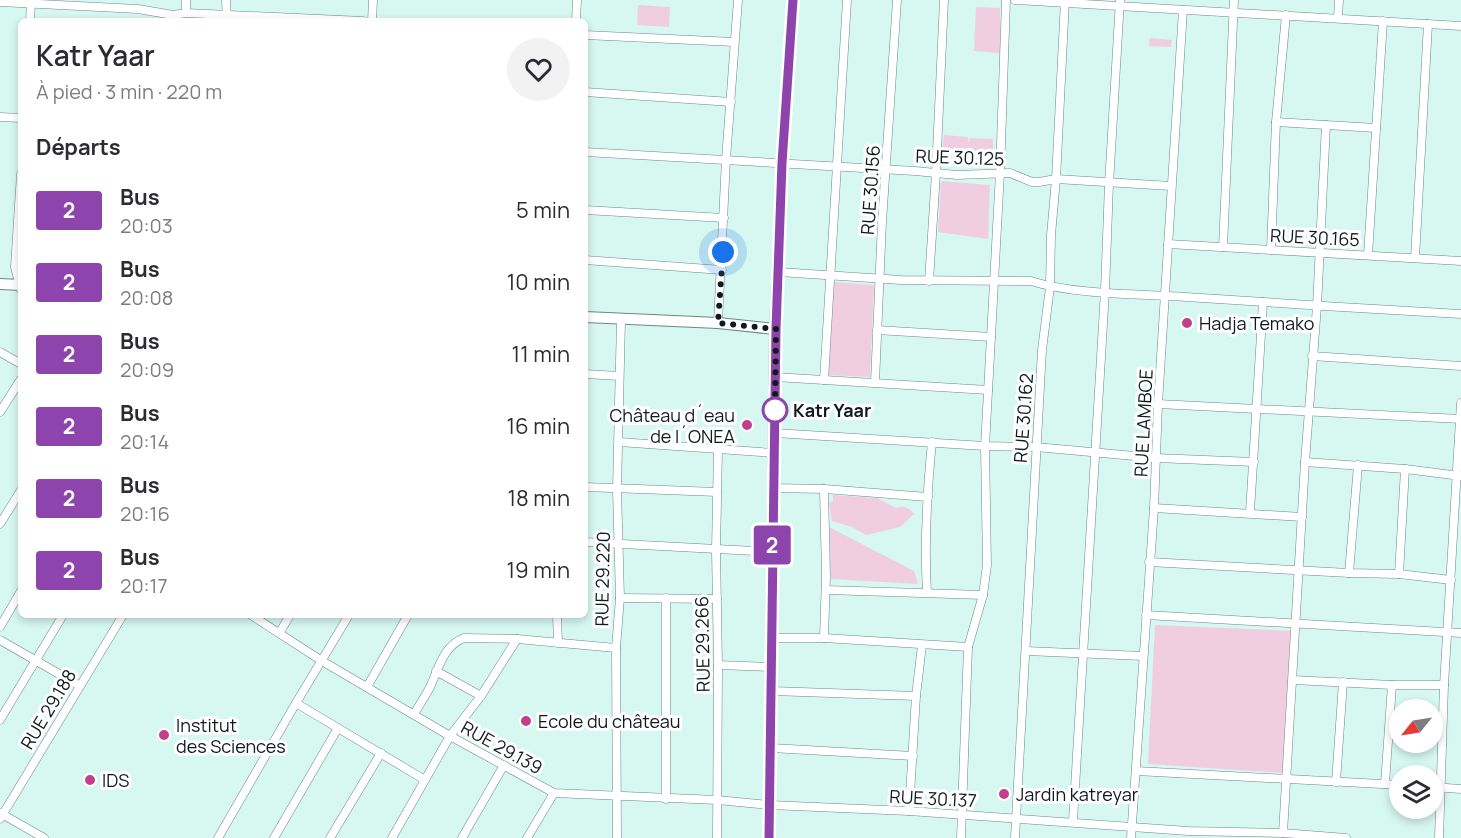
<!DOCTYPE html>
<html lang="fr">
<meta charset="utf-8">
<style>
:root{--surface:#fff;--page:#f2f2f3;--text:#2b2b33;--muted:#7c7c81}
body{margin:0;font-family:Manrope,sans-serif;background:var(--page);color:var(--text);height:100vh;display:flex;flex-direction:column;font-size:22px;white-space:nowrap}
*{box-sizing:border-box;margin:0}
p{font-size:20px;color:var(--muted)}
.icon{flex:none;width:33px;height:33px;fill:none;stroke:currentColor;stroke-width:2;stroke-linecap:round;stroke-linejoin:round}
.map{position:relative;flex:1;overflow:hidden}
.details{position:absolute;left:18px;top:18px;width:570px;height:600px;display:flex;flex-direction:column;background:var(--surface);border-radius:9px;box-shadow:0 3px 9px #0003}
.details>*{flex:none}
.badge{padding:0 12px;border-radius:4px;font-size:21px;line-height:39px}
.needle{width:39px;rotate:240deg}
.buttons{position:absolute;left:1389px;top:699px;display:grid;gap:12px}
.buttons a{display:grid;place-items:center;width:54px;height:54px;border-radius:50%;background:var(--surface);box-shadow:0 3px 9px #0003;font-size:30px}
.you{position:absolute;width:30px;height:30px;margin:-15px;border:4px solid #fff;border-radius:50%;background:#1a73e8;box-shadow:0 0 0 9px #1a73e833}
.map>.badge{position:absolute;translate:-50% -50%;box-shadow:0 0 0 3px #fff}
h2{padding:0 18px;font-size:22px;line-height:54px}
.round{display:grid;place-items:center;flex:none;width:63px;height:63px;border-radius:32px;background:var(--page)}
.summary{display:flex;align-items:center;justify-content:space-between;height:102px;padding:0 18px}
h1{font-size:28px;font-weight:600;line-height:45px}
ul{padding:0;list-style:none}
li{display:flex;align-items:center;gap:18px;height:72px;padding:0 18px}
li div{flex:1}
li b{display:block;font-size:22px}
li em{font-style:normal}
li .badge{min-width:66px;font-weight:700;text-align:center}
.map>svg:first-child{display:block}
</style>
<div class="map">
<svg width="1461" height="838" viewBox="0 0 1461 838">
<rect width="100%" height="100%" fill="#d7f7f1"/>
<!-- green -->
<g fill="#f1cedf">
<polygon points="638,5 670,7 669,27 637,25"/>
<polygon points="976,7 1000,8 1000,53 974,51"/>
<polygon points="1150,38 1172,40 1171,47 1149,46"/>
<polygon points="944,135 968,137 969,144 970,138 993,139 993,154 942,150"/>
<polygon points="941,181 990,185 988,239 938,232"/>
<polygon points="834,282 874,285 870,377 826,375"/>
<path d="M833,495L877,498L896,508C902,505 910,508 914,514L900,527L866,535L852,527L832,521L829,503L833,501Z"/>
<polygon points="829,527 914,571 918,584 831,579"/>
<polygon points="1155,625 1292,631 1284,773 1148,764"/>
</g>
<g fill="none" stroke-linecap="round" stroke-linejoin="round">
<defs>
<g id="street">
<polyline points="226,0 227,21"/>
<polyline points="1015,0 1461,26"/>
<polyline points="0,2 138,9 173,15 186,13 363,21"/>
<polyline points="186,13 186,0"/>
<polyline points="1338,17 1339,0"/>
<polyline points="30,21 31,2"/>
<polyline points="372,21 373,0"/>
<polyline points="576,21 577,0"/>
<polyline points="585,35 734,42"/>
<polyline points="585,92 731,102"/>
<polyline points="0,117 21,118"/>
<polyline points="1276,122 1376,128"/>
<polyline points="585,152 915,171 957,175 1010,173 1032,182 1039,182 1056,179 1171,186"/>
<polyline points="21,174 15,267 21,290"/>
<polyline points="585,210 724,218"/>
<polyline points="1168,244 1461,261"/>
<polyline points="1223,247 1234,0"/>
<polyline points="1271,250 1276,122 1286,15"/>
<polyline points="1368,255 1383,21"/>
<polyline points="1415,258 1428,24"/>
<polyline points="585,260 722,270"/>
<path d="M779,272L901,280L1031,281C1075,295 1139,294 1186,297C1278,303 1369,309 1461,314"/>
<polyline points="929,281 936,173 944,0"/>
<polyline points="718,323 726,159 738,0"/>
<polyline points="877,330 991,337"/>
<polyline points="0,352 21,364"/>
<polyline points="1312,356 1461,366"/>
<polyline points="585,374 619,376"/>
<polyline points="775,377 988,390"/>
<polyline points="824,380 847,0"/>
<polyline points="875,382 882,222 897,0"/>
<polyline points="1158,404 1461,419"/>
<polyline points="0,412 21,379"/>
<polyline points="775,433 985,446 1036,447 1156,458 1254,462"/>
<polyline points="619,442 774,453"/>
<polyline points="1305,462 1405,469 1461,476"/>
<polyline points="585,487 717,492"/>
<polyline points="773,488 824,489 928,497"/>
<polyline points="1154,508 1302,517"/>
<polyline points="1250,512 1263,302"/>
<polyline points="0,524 21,490"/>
<polyline points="585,542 772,552"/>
<polyline points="1149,562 1349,573 1399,574 1451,580"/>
<polyline points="1349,573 1358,465"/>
<polyline points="1399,574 1405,469"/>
<polyline points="826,590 983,595"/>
<path d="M927,592C924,543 927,492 932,442"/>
<polyline points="620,598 717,599"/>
<polyline points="251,615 322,661 450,736 554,793 717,800 770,805 909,811 1188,831 1283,833 1346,838"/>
<polyline points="557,615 558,643"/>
<polyline points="1146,615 1461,633"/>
<polyline points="0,627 21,591"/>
<polyline points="280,632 290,615"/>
<polyline points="773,638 824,638 968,647"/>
<polyline points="824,638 826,576 824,489"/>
<polyline points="0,640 80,686"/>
<polyline points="1026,651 1143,656"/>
<polyline points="718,665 772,667"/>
<polyline points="436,671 481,696"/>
<polyline points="1293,680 1392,685 1444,685"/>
<polyline points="367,687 408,615"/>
<polyline points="772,691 916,696"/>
<polyline points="296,703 425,780"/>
<path d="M414,714C419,706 424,698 429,689C438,672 442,646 464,638L517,639"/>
<polyline points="0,720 63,615"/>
<polyline points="771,748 913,756"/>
<polyline points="1136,771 1400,785"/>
<polyline points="1336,782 1343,682"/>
<polyline points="1385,784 1392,685"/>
<polyline points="1432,787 1461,789"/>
<polyline points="666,799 666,598"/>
<polyline points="909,811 916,696 922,645"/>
<polyline points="0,813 44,838"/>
<polyline points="0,819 123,615"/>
<polyline points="1073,821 1105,291 1109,184 1120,0"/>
<polyline points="1283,833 1305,462 1317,306 1326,125"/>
<polyline points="218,838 296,703 349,615"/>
<polyline points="274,838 338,728"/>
<polyline points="330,838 381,753"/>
<polyline points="392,838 450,736 481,696 517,639 616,648"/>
<polyline points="462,838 504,765"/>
<polyline points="527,838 554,793"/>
<polyline points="617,838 616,648 620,598 617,489 621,320"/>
<polyline points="717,838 718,665 716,550 718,449"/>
<polyline points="961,838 968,647 983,595 987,565 985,446 1000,173 1006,0"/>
<polyline points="1015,838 1042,350 1050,287 1051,235 1056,179 1065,0"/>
<polyline points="1131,838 1154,508 1158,404 1183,10"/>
<polyline points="1439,838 1444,685 1461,403"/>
</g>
<g id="secondary">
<polyline points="0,284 21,285"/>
<polyline points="585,317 718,323 775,329"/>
<polyline points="769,838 775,329 782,163 793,0"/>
</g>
</defs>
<!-- street casing -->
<use href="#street" stroke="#6b8983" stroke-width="9"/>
<!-- secondary casing -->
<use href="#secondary" stroke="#6b8983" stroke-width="12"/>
<!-- street -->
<use href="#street" stroke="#fff" stroke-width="8"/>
<!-- secondary -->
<use href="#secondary" stroke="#fff" stroke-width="10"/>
</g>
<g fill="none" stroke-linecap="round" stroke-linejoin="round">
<defs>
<polyline id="line" points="769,838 776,329 782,163 793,0"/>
</defs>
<!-- line casing -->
<use href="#line" stroke="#fff" stroke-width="14"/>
<!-- line -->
<use href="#line" stroke="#8e44ad" stroke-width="9"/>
<!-- walk -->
<polyline stroke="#0f1b19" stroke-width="6" stroke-dasharray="0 10.8" points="723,252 718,323 776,329 775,410"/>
</g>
<!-- markers -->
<g fill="#c0408c" stroke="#fff" stroke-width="2">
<circle cx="1187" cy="323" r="6"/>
<circle cx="747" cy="425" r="6"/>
<circle cx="526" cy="721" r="6"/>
<circle cx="164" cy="735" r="6"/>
<circle cx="90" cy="780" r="6"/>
<circle cx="1004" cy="794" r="6"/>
</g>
<circle fill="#fff" stroke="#8e44ad" stroke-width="3" cx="775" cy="410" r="12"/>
<g text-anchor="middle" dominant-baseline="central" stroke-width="6" stroke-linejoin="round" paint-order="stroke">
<!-- street labels -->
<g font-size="18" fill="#0f1b19" stroke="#fff">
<text transform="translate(960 157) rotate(2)">RUE 30.125</text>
<text transform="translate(870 190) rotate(-86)">RUE 30.156</text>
<text transform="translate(1315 237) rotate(3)">RUE 30.165</text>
<text transform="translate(1023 418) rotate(-86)">RUE 30.162</text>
<text transform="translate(1143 423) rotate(-87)">RUE LAMBOE</text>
<text transform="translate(602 579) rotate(-89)">RUE 29.220</text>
<text transform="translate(702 644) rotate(-91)">RUE 29.266</text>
<text transform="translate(48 709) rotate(-59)">RUE 29.188</text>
<text transform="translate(502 747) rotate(29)">RUE 29.139</text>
<text transform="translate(933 798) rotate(3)">RUE 30.137</text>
</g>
<!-- poi labels -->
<g font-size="18" fill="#0f1b19" stroke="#fff" text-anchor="start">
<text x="1199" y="323">Hadja Temako</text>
<text x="735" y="415" text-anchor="end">Château d´eau<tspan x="735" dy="21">de l´ONEA</tspan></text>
<text x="538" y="721">Ecole du château</text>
<text x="176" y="725">Institut<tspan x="176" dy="21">des Sciences</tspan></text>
<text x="102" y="780">IDS</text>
<text x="1016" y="794">Jardin katreyar</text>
</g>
<!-- stop labels -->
<g font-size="18" font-weight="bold" fill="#0f1b19" stroke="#fff" text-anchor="start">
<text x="793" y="410">Katr Yaar</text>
</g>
</g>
</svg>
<div class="buttons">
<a><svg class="needle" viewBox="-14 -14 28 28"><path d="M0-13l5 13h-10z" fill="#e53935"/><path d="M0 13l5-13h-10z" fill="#7c7c81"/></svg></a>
<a><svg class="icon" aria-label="layers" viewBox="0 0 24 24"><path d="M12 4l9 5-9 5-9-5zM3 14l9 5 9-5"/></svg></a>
</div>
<div class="you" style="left:723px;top:252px"></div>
<b class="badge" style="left:772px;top:545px;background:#8e44ad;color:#fff">2</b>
<section class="details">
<div class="summary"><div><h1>Katr Yaar</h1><p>À pied · 3 min · 220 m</p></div><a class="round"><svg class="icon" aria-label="heart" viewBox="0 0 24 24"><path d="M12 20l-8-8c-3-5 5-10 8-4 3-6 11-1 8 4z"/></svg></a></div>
<h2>Départs</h2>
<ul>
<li><span class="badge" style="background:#8e44ad;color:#fff">2</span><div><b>Bus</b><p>20:03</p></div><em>5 min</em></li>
<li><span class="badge" style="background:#8e44ad;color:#fff">2</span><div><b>Bus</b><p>20:08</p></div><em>10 min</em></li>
<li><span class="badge" style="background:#8e44ad;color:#fff">2</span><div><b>Bus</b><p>20:09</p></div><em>11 min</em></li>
<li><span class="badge" style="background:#8e44ad;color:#fff">2</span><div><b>Bus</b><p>20:14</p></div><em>16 min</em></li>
<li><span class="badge" style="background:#8e44ad;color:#fff">2</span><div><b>Bus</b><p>20:16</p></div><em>18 min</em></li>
<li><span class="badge" style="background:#8e44ad;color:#fff">2</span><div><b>Bus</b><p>20:17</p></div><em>19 min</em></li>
</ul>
</section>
</div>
